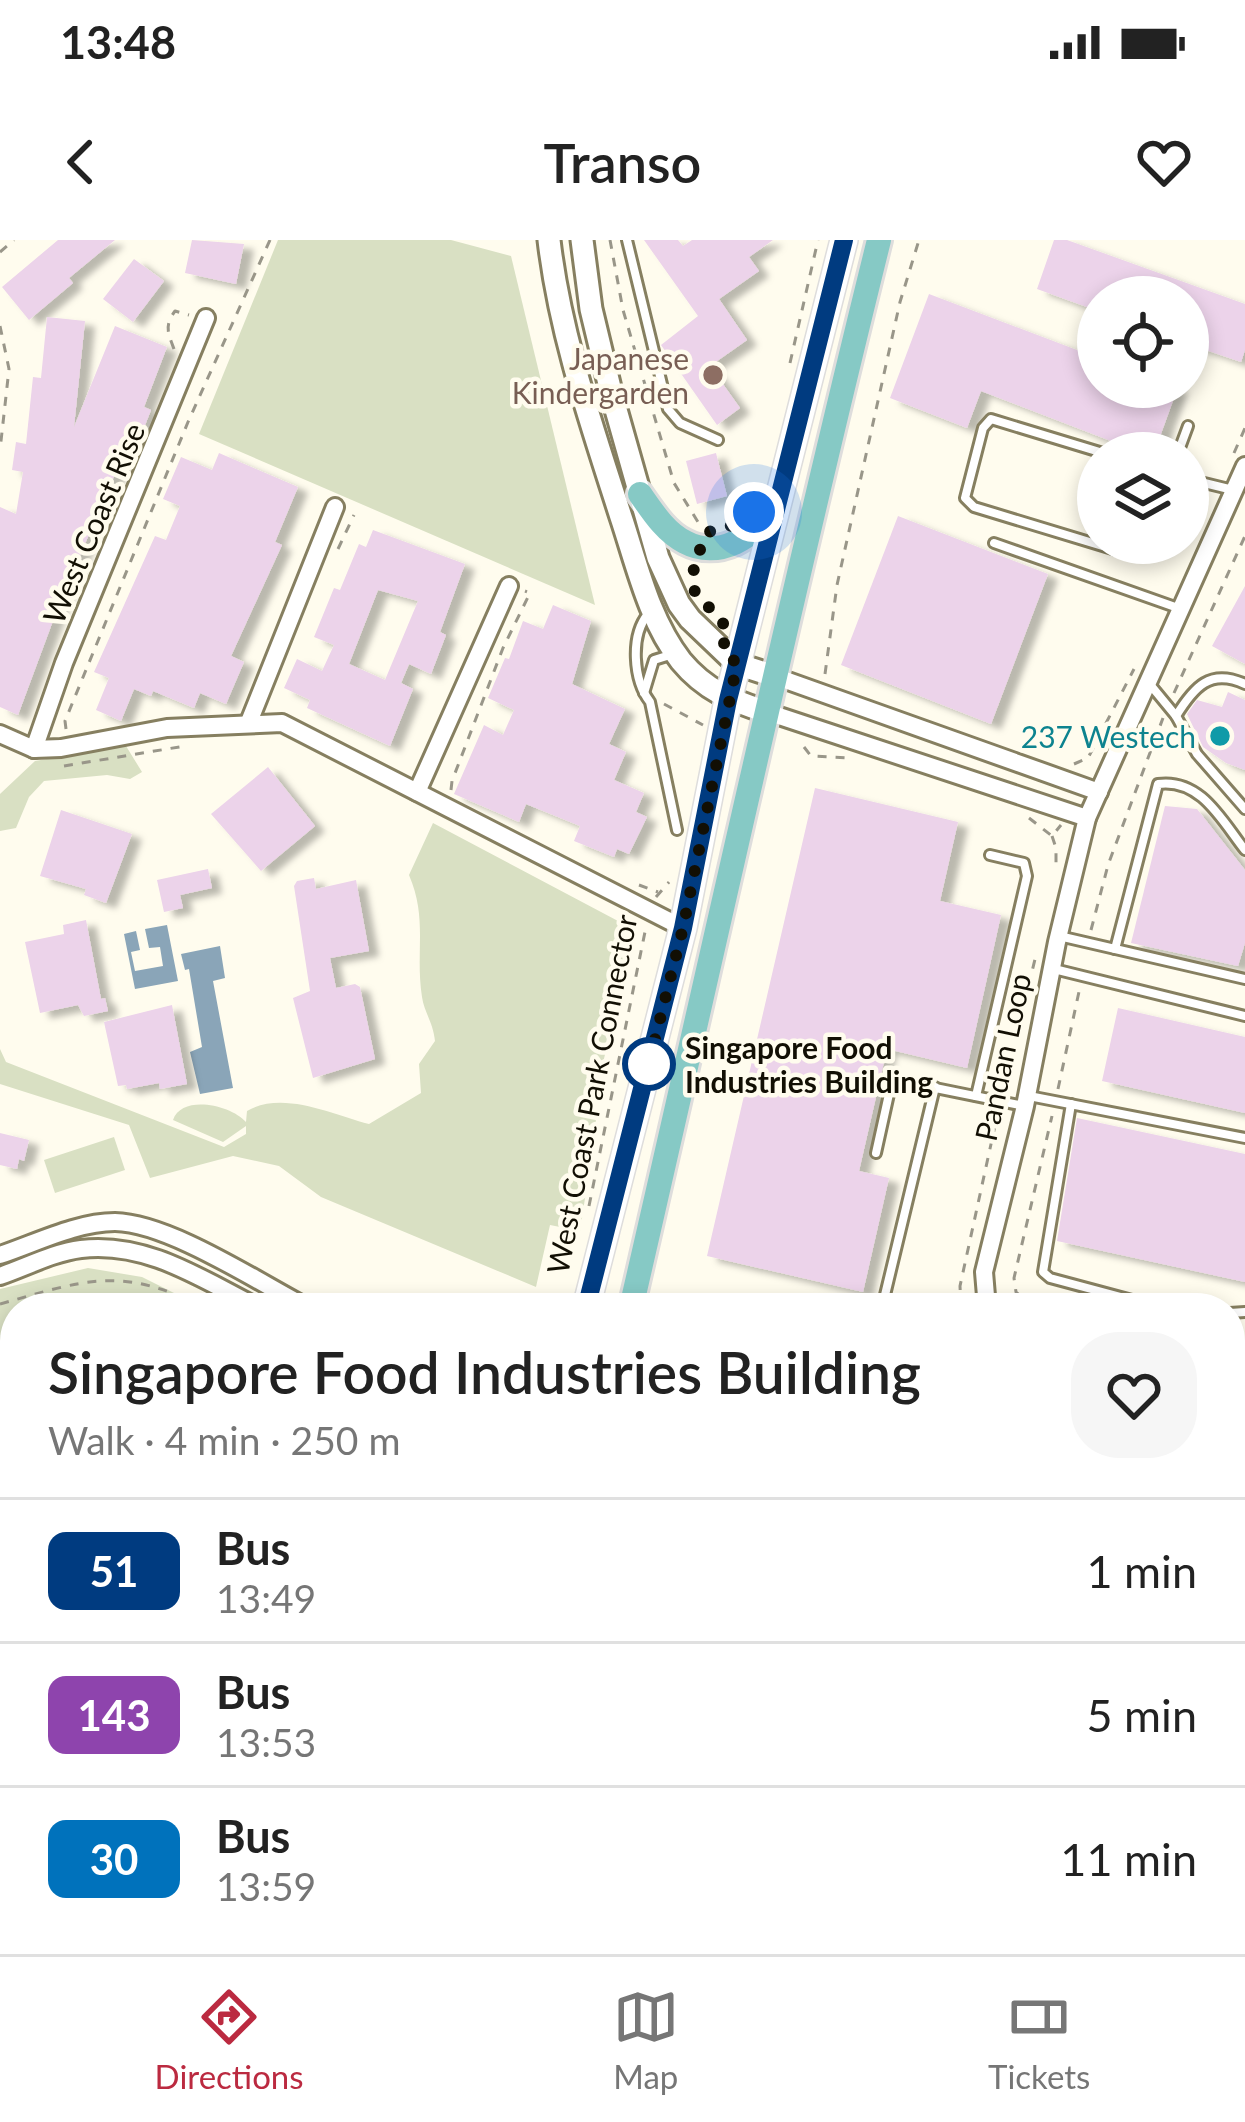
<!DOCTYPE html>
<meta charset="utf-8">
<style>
:root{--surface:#fff;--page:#f6f6f6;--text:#222;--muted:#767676;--line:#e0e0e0;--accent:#bb2a40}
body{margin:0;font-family:Lato,sans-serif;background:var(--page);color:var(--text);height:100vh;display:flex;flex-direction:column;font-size:45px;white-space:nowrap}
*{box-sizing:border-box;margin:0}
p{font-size:39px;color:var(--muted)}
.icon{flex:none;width:66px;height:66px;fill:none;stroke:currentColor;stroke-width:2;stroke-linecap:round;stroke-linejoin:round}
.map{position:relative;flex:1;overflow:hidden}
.drawer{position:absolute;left:0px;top:1053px;width:1245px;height:663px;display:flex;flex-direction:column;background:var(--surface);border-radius:48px 48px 0 0;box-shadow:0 6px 18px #0003}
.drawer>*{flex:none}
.badge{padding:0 24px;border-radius:18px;font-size:42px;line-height:78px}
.controls{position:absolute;left:1077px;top:36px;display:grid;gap:24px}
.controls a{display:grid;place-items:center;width:132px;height:132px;border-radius:50%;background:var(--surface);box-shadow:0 6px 18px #0003;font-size:60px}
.you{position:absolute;width:60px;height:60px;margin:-30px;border:9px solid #fff;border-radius:50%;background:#1a73e8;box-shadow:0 0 0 18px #1a73e833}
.map>.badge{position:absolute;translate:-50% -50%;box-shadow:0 0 0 6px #fff}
.round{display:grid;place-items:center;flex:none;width:126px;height:126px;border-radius:48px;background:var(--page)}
.summary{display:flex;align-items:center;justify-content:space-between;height:204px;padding:0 48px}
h1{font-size:57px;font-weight:600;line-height:90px}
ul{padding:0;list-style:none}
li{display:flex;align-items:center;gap:36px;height:144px;padding:0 48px;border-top:3px solid var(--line)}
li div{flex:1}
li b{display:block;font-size:45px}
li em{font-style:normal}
li .badge{min-width:132px;font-weight:700;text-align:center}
.status{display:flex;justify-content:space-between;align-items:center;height:84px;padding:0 60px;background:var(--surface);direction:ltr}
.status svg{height:33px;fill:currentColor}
header{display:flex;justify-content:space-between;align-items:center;height:156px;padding:0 48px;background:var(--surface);font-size:54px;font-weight:600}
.tabs{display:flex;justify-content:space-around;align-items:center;height:168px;border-top:3px solid var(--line);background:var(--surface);font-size:33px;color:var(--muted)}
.tabs a{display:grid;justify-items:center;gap:6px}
.tabs .current{color:var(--accent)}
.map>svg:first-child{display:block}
</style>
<div class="status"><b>13:48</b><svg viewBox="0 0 49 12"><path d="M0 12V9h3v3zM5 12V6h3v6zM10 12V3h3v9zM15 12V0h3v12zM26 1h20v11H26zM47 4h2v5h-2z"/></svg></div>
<header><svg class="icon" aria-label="back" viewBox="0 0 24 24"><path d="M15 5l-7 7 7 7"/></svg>Transo<svg class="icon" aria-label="heart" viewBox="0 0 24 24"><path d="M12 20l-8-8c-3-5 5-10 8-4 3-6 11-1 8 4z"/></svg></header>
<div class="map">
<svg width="1245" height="1714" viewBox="0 0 1245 1714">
<defs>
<filter id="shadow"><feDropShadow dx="10" dy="5.5" stdDeviation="3" flood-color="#0004"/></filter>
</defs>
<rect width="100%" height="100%" fill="#fffcee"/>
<!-- green -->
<g fill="#d9e0c3">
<polygon points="278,0 451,0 511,16 595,365 199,194"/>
<polygon points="126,506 142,532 130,539 107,535 44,541 29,557 16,588 0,591 0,554 35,521"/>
<path d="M433,583L635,690L595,856L596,886L580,991L550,985L536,1047L321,957L279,926L233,916L150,938L129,885L0,844V809L6,822L224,907L246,894V886L223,902L173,880C182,854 231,865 246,882L247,871C282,850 332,874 369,884L421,853L419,824L435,801C433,782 424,772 422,757C415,712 428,679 409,635Z"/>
<polygon points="114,897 125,930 55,953 44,920"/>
<polygon points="88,1028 142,1037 204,1068 15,1068 15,1540 0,1542 0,1049"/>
</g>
<!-- water -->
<g fill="#8aa5b8">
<polygon points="167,685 178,741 135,749 124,694 136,691 140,710 131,712 135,731 163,726 160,707 149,708 145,689"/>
<polygon points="220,706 225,738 213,741 233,848 200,854 190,812 202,807 189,729 185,730 181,714"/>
<polygon points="1245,1544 1245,1708 1165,1714 0,1714 0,1630 15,1628 15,1701 1230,1701 1230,1545"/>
</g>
<!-- building -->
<g fill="#ecd3ea" fill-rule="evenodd" filter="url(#shadow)">
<polygon points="58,0 115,0 69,38 73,43 29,80 2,47"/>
<polygon points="192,0 244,4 236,44 185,33"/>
<polygon points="644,0 678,0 683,6 692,0 773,0 749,17 759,31 719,59 747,100 710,126 740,168 717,185 661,105 698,76"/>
<polygon points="1054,0 1067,0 1245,64 1245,110 1241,122 1188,104 1188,57 1098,57 1098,71 1037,49"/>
<polygon points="134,19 164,41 133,82 103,59"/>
<polygon points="929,54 1098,118 1098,147 1178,147 1154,213 1142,213 981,151 967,188 890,158"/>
<polygon points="47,77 85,81 74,187 115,86 167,107 144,167 151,170 140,198 136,196 126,222 121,220 60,362 18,475 0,467 0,267 16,274 23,232 12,230 16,202 26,204 33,137 41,138"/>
<polygon points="219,213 298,247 275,302 282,305 231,416 244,422 226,464 200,453 194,468 153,451 151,456 134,449 121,481 96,470 109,438 94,432 155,296 166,300 180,266 163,259 181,217 212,230"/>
<polygon points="716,213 727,256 697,264 686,221"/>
<polygon points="898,276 1048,334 991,484 841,425"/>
<path d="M373,290L465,324L440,392L446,395L431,434L409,424L401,443L413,449L390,506L307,468L310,460L284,448L297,419L322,431L334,405L314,397L334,348L340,350L359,304L366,307ZM378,350L418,361L385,440L349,424Z"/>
<polygon points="1245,346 1245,424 1212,406"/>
<polygon points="553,365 591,381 572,444 625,469 609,504 626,512 614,540 644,553 636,572 647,577 629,614 617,609 614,617 574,601 580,586 526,564 519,582 454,554 484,485 503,495 514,470 488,458 505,418 509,419 523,381 543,389"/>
<polygon points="1228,452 1245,460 1245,530 1226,523 1203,507 1187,474 1197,460 1222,467"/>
<polygon points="268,527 315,586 261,631 211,574"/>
<polygon points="815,548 958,582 940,661 1001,675 967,828 887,809 859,931 889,938 863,1052 707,1016"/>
<polygon points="1165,566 1197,569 1245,630 1245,703 1238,726 1131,703"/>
<polygon points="61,570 132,594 106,663 84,655 86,649 40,636"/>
<polygon points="208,629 212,648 180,655 183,668 164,672 157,640"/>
<polygon points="314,638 316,649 356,640 369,711 330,718 336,748 355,744 360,747 375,819 313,838 293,758 310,751 294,646 297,641"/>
<polygon points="86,680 101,759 105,758 108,771 84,776 78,765 40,773 25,702 64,694 63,685"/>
<polygon points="172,765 187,844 160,849 159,843 127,849 126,845 118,846 104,782"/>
<polygon points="1118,768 1245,797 1245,873 1102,841"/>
<polygon points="1077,878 1245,914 1245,1042 1057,1001"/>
<polygon points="0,893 29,900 24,921 19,919 17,929 0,925"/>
<polygon points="1245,1166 1245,1429 1230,1431 1230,1168"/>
</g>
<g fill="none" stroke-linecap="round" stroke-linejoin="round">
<defs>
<g id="lane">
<polyline points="627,0 668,169 680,183 718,200"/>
<polyline points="1103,213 991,179 983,188 965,258 974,267 1129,314 1138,311 1142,303"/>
<polyline points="1178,213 1188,186"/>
<polyline points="1188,239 1233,250"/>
<polyline points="994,303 1178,368"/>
<path d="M648,374C630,396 633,440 650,462L677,590"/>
<polyline points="1148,442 1176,476 1197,514 1245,569"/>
<polyline points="644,453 654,420 670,415"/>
<path d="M1176,476C1194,447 1210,428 1245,444"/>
<polyline points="1059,696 1245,739"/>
<path d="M1115,709L1158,544C1201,538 1222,581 1245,610"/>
<polyline points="1054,729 1245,776"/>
<polyline points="976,856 1027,636 1024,623 990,615"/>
<polyline points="1029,856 1245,898"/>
<polyline points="1071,864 1043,1032 1050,1038 1162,1068"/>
<polyline points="876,913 891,845 896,840 1024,866"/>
<polyline points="885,1055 935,847"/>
<polyline points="1230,1073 1245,1072"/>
<polyline points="1230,1454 1245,1453"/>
</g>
<g id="street">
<polyline points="774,436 1099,552"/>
<polyline points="767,472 1087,578"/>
<polyline points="249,482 335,267"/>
<polyline points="0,494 34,509 61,508 167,488 282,483 683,688"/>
<polyline points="34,509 64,423 206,78"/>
<polyline points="417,552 509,346"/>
<path d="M0,1015C36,1003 77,982 115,982C169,983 258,1042 308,1068"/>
<path d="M0,1036C26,1027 55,1012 81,1009C147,1001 203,1040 259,1068"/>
<polyline points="987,1068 984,1032 1025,866 1057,702 1087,578 1245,226"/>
<polyline points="1230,1126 1245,1125"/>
</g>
<g id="secondary">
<path d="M549,0C560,95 592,186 621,277C637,325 649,380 681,421C705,450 732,461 767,472"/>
<polyline points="582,0 591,69 611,152 658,318 679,364 690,379 737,424 774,436"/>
</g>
<g id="primary">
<path d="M640,254C652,271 665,292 685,302C718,320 757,297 772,267"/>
<polyline points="586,1068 683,688 728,460 844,0"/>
<path d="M631,1068C713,712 791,355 879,0"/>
<polyline points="570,1701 573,1714"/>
<polyline points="597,1701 601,1714"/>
</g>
</defs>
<!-- lane casing -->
<use href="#lane" stroke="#867f60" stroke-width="14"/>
<!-- street casing -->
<use href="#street" stroke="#867f60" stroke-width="22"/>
<!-- secondary casing -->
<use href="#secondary" stroke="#867f60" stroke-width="27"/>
<!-- primary casing -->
<use href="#primary" stroke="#dedddc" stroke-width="30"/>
<!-- path -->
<g stroke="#999689" stroke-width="3" stroke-dasharray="9 9" stroke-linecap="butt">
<polyline points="610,0 623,70 674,243 698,282"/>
<polyline points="0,12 14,0"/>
<polyline points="0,86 9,129 0,210"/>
<path d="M174,109C168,93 164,86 175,71L189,75"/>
<polyline points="790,123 818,0"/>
<polyline points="1234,213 1245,188"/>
<polyline points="338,309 354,275"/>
<polyline points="825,434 837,345 900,62 919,0"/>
<polyline points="1174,453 1245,296"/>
<polyline points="664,464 703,485"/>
<polyline points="66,489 65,481 188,182 270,0"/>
<polyline points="804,507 811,516 849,518"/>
<polyline points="1074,524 1088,518 1134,429"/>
<polyline points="64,526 185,506"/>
<polyline points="451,550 452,541 503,408 530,353 525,351"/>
<polyline points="1029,578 1052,596 1061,585"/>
<polyline points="1052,596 1056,608 1056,630"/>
<polyline points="639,645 658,652"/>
<polyline points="656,657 669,642"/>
<polyline points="1091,690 1108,625 1163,478"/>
<polyline points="1058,849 1080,747"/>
<polyline points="1003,851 1036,715"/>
<polyline points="589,966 646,687"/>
<polyline points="321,1055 346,1068"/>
<path d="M0,1064C86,1040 121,1025 205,1068"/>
<polyline points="961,1068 960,1046 998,872"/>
<polyline points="1034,1068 1016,1052 1014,1038 1052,876"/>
<polyline points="1230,1097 1245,1097"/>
<polyline points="1230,1524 1245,1523"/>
<polyline points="0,1607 15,1606"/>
</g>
<!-- lane -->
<use href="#lane" stroke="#fff" stroke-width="8"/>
<!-- street -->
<use href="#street" stroke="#fff" stroke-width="16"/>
<!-- secondary -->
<use href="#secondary" stroke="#fff" stroke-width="21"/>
<!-- primary -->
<use href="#primary" stroke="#86c9c5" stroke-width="24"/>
</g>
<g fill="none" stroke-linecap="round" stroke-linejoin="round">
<defs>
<polyline id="line" points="586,1068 683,688 728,460 844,0"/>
</defs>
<!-- line casing -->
<use href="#line" stroke="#fff" stroke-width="27"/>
<!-- line -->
<use href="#line" stroke="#003b80" stroke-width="18"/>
<!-- walk -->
<polyline stroke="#120f04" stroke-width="12" stroke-dasharray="0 21.6" points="649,824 644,843 683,688 737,424 723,409 727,388 693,349 694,323 708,292 727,288 754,272"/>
</g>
<!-- markers -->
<circle fill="#8d6e63" stroke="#fffcee" stroke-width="4.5" cx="713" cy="135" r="12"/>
<circle fill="#0f9aa8" stroke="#fffcee" stroke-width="4.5" cx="1220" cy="496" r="12"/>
<circle fill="#fff" stroke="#003b80" stroke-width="6" cx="649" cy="824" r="24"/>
<g text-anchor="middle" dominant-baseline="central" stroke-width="9" stroke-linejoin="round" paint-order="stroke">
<!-- education labels -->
<g font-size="30" fill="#785e54" stroke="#fffcee" text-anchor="end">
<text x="689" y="118">Japanese<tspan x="689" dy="34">Kindergarden</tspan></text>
</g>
<!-- street labels -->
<g font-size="30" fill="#120f04" stroke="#fffcee">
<text transform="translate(93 283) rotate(-67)">West Coast Rise</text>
<text transform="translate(1002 817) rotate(-78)">Pandan Loop</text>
<text transform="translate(591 854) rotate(-79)">West Coast Park Connector</text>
</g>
<!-- culture labels -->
<g font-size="30" fill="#0d838f" stroke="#fffcee" text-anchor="end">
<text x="1196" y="496">237 Westech</text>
</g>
<!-- stop labels -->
<g font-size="30" font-weight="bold" fill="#120f04" stroke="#fffcee" text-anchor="start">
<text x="685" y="807">Singapore Food<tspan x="685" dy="34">Industries Building</tspan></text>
</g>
</g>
</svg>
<div class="controls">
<a><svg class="icon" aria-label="locate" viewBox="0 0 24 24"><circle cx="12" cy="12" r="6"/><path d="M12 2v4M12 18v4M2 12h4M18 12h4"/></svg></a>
<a><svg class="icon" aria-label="layers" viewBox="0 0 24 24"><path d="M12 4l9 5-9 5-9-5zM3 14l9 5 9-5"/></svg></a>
</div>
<div class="you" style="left:754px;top:272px"></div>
<section class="drawer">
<div class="summary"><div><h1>Singapore Food Industries Building</h1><p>Walk · 4 min · 250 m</p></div><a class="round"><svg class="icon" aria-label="heart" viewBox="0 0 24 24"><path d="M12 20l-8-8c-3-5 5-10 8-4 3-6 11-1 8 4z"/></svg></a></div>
<ul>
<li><span class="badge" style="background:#003b80;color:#fff">51</span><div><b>Bus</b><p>13:49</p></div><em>1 min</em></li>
<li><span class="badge" style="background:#8e44ad;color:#fff">143</span><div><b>Bus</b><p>13:53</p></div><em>5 min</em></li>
<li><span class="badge" style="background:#0072bc;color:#fff">30</span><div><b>Bus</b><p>13:59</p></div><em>11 min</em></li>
</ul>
</section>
</div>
<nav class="tabs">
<a class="current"><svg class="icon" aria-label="directions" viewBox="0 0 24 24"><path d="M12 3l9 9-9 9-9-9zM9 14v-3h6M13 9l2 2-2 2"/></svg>Directions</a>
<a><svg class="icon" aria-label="map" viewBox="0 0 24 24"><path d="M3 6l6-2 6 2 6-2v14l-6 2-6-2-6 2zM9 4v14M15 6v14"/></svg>Map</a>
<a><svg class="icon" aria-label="tickets" viewBox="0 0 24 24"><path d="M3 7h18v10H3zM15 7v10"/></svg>Tickets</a>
</nav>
